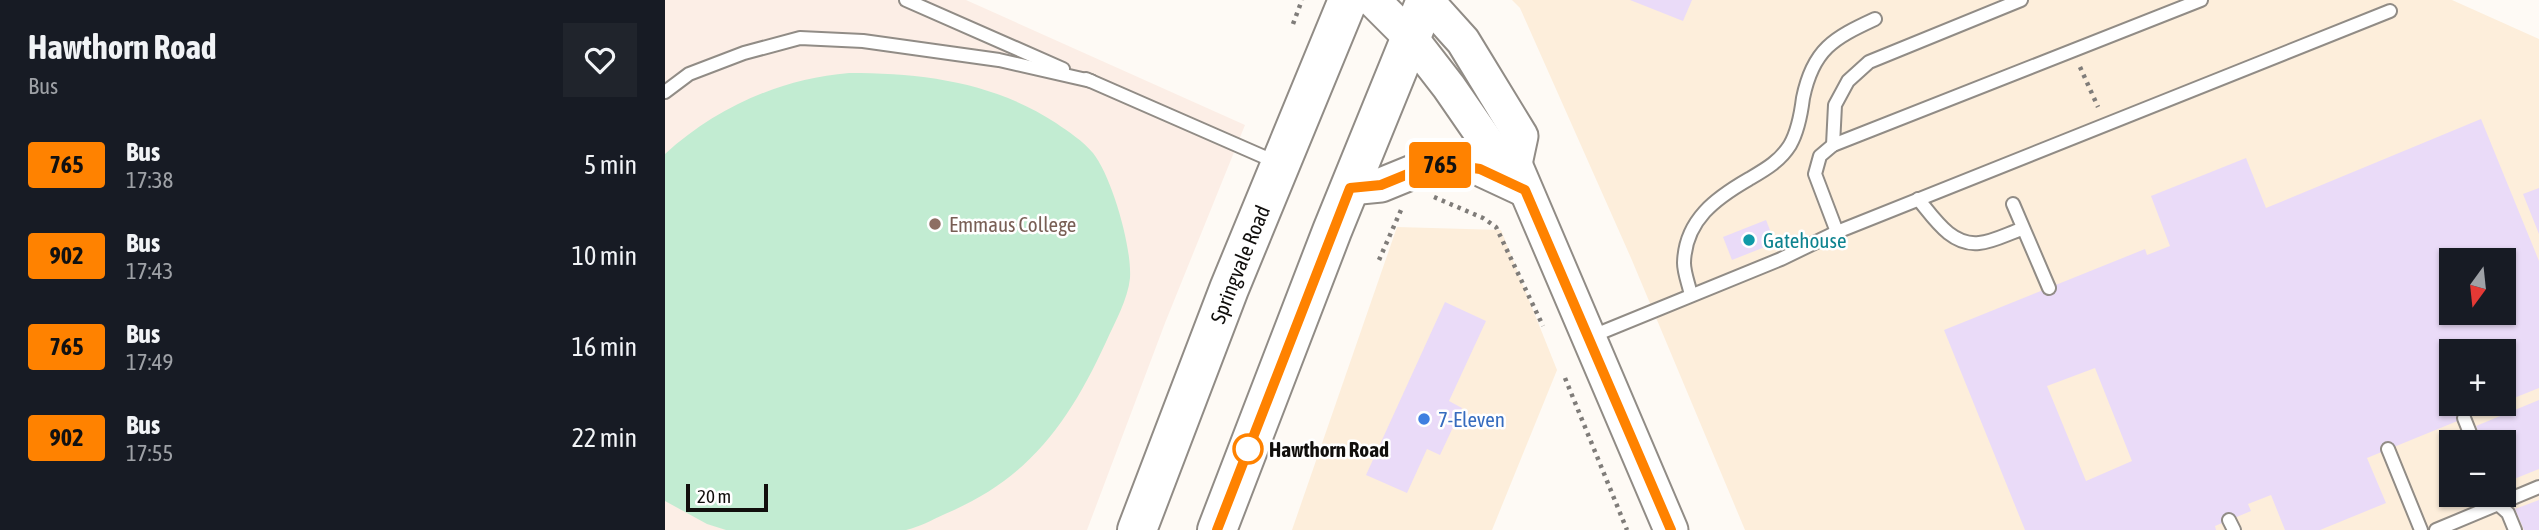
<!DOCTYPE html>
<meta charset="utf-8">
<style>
:root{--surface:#171b24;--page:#20242c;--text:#f1f3f6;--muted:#9ea1a6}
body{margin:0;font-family:"Asap Condensed",sans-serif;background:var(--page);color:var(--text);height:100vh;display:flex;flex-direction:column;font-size:26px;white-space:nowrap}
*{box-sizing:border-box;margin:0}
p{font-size:23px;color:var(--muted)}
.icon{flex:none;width:38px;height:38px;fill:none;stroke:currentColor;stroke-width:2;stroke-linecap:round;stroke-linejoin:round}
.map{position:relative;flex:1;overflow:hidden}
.details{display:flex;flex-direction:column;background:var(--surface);width:665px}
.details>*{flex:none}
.badge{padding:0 14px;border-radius:5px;font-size:24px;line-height:46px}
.needle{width:46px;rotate:195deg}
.buttons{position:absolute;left:1774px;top:248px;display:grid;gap:14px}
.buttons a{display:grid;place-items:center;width:77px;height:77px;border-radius:0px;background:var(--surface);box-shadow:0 2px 5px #0004;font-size:35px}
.scale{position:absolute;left:21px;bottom:18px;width:82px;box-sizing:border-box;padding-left:7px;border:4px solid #110f0d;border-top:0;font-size:19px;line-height:24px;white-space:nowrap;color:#110f0d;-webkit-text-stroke:5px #fff;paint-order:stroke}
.map>.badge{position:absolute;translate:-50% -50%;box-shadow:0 0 0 4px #fff}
.round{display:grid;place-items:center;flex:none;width:74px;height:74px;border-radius:0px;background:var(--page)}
.overview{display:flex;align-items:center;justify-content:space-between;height:119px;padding:0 28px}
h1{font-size:33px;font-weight:700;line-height:52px}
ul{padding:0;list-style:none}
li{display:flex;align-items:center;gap:21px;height:91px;padding:0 28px}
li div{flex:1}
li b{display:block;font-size:26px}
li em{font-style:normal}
li .badge{min-width:77px;font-weight:700;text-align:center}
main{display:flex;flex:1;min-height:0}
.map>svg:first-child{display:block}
</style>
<main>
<section class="details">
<div class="overview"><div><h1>Hawthorn Road</h1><p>Bus</p></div><a class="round"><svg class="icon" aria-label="heart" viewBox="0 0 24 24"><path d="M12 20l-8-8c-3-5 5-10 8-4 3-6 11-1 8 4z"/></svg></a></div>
<ul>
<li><span class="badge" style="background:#ff8200;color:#111">765</span><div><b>Bus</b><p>17:38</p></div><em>5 min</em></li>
<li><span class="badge" style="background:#ff8200;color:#111">902</span><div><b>Bus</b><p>17:43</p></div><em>10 min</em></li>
<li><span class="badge" style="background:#ff8200;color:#111">765</span><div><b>Bus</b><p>17:49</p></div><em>16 min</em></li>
<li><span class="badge" style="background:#ff8200;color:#111">902</span><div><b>Bus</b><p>17:55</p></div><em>22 min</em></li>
</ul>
</section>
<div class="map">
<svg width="1874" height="530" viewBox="0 0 1874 530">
<rect width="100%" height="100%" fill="#fefaf5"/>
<!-- commercial -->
<g fill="#fdeedb" fill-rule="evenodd">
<path d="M847,0H1787L1874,39V530H1080L966,258L855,8ZM1787,261H1839V313H1787ZM1787,352H1839V404H1787ZM1787,443H1839V495H1787Z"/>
<polygon points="732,227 836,230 892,370 827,530 627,530"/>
</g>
<!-- education -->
<polygon fill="#fceee6" points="0,0 301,0 580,125 500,323 422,530 0,530"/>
<!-- green -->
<path fill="#c2ecd2" d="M184,73C258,73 328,82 391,123C404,132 418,141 428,153C447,177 467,247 465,278C463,299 450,322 441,342C404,422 364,479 280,514C267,520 254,527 241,530C224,530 204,530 188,530C146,530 103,530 61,530L42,524L0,501V154C52,107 115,79 184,73Z"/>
<!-- building -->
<g fill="#eadbf8" fill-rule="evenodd">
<polygon points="965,0 1027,0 1018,21"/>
<path d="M1816,119L1874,261V388L1839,402V352H1787V404H1834L1702,458L1721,503L1655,530H1620L1606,495L1583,504L1586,511L1550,526L1551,530H1360L1279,330L1480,249L1482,255L1505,246L1486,196L1581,158L1601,208ZM1787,261H1839V313H1787ZM1430,368L1467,461L1421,481L1382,386Z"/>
<polygon points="1874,188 1874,234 1858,194"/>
<polygon points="1101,220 1110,243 1067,260 1058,237"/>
<polygon points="780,302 821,321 784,401 797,408 775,455 762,449 742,493 701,475"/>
<polygon points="1874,400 1874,469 1839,483 1839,443 1818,443 1811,426"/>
<polygon points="1874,500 1874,530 1859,530 1850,509"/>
</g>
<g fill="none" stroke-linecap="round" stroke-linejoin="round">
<defs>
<g id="lane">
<polyline points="241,0 398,69"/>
<polyline points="421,79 613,163"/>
<polyline points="0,92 24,74 79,53 135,38 198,41 334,60 426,81"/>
<polyline points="1168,145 1170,105 1183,81 1204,62 1356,0"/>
<path d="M1253,199C1269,218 1286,246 1314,243C1328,242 1344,233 1357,229"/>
<polyline points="1348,204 1384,288"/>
<polyline points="1172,232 1150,174 1155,156 1168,145 1536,0"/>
<path d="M1026,295C1024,285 1019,273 1019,263C1020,220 1051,198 1084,179C1101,169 1115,161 1125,145C1133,131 1136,114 1138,98C1148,49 1169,38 1210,19"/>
<polyline points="925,337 1116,259 1172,232 1725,11"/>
<polyline points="1799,418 1809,443"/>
<polyline points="1723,449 1756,530"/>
<polyline points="1830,495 1834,505 1843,513 1850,530"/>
<polyline points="1564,520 1569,530"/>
<polyline points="1771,530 1874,487"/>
</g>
<g id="secondary">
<polyline points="708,0 746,38 784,87 824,145 850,164 1006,530"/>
<polyline points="761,0 798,41 856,136 850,164"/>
<polyline points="685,188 716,185 765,165 781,164 815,169 860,190"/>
</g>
<g id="highway">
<path id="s1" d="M472,530L564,289L683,0"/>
<polyline points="552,530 667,231 761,0"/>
</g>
</defs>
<!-- lane casing -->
<use href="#lane" stroke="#918c86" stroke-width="16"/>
<!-- secondary casing -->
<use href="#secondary" stroke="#918c86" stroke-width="37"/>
<!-- highway casing -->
<use href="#highway" stroke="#918c86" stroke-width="42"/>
<!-- path -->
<g stroke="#7f7c79" stroke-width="4.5" stroke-dasharray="3.5 5" stroke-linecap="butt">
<polyline points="628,24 637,0"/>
<polyline points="1415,67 1433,107"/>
<polyline points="769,197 818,218 831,227 878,326"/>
<polyline points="714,260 736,210"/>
<polyline points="900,378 962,530"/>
</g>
<!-- lane -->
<use href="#lane" stroke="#fff" stroke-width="12"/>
<!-- secondary -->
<use href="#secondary" stroke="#fff" stroke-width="33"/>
<!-- highway -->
<use href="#highway" stroke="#fff" stroke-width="38"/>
</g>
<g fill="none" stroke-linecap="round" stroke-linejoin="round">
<defs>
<polyline id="line" points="552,530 685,188 716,185 765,165 781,164 815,169 860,190 1006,530"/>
</defs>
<!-- line casing -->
<use href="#line" stroke="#fff" stroke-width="16"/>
<!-- line -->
<use href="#line" stroke="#ff8200" stroke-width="10"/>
</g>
<!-- markers -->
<circle fill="#8d6e63" stroke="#fff" stroke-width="2.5" cx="270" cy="224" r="7"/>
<circle fill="#0f9aa8" stroke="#fff" stroke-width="2.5" cx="1084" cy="240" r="7"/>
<circle fill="#3f7fe0" stroke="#fff" stroke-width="2.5" cx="759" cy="419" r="7"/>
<circle fill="#fff" stroke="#ff8200" stroke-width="3.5" cx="583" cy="449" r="14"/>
<g text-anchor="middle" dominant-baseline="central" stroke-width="5" stroke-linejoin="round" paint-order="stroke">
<!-- education labels -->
<g font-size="21" fill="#785e54" stroke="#fff" text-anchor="start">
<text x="284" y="224">Emmaus College</text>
</g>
<!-- culture labels -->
<g font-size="21" fill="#0d838f" stroke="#fff" text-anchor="start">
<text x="1098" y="240">Gatehouse</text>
</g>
<!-- street labels -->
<g font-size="21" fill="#110f0d" stroke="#fff">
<text stroke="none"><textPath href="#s1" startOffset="285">Springvale Road</textPath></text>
</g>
<!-- shop labels -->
<g font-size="21" fill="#366cbe" stroke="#fff" text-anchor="start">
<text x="773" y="419">7-Eleven</text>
</g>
<!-- stop labels -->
<g font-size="21" font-weight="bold" fill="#110f0d" stroke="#fff" text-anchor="start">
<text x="604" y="449">Hawthorn Road</text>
</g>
</g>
</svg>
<div class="buttons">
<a><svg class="needle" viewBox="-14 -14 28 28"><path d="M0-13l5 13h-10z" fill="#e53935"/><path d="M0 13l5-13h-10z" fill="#9ea1a6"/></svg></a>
<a>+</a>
<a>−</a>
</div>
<div class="scale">20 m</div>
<b class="badge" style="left:775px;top:165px;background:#ff8200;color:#111">765</b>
</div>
</main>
